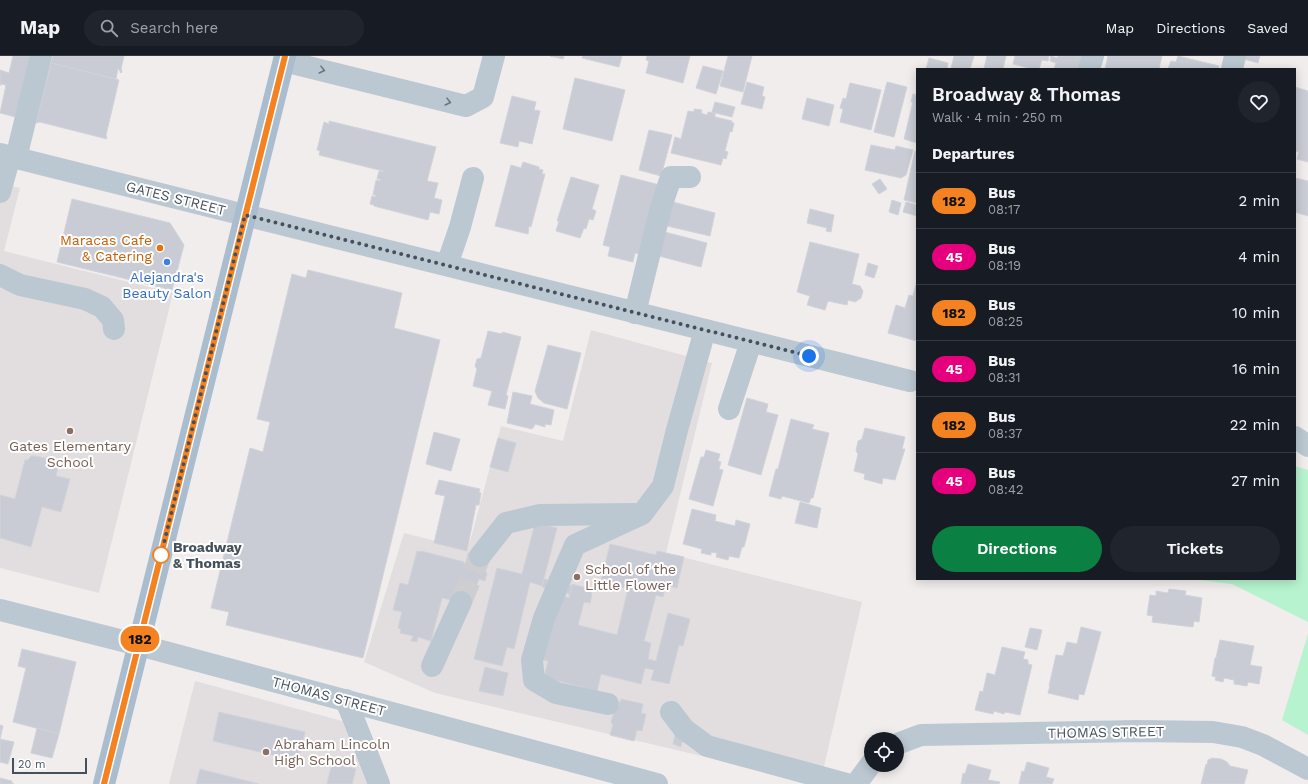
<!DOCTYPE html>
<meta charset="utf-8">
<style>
:root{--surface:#171b24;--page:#20242c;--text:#f1f3f6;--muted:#9ea1a6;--line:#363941;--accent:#0b8043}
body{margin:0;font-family:"Work Sans",sans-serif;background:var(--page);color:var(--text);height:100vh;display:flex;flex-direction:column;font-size:15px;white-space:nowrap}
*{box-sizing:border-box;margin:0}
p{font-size:13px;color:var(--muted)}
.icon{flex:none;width:22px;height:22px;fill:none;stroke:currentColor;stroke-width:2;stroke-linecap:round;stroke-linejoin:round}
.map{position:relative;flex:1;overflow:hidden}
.sheet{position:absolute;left:916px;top:12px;width:380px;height:512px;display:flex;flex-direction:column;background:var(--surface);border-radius:0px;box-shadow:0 2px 10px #0003}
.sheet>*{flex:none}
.badge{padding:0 8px;border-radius:13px;font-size:14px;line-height:26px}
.fabs{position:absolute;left:864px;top:676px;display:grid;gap:8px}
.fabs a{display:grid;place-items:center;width:40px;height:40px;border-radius:50%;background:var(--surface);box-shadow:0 2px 10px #0003;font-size:20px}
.scale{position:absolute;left:12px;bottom:10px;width:75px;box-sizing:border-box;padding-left:4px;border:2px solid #44515d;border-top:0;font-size:11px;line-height:14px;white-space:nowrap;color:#44515d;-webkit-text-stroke:3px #fff;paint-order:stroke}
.you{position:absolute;width:20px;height:20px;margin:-10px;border:3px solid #fff;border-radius:50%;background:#1a73e8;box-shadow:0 0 0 6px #1a73e833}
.map>.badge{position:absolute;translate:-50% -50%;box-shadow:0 0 0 2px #fff}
h2{padding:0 16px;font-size:15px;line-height:36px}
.round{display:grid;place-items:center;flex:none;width:42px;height:42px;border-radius:21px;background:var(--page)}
.summary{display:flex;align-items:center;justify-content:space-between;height:68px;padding:0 16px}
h1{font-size:19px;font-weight:600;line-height:30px}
.primary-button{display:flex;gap:8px;margin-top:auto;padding:8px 16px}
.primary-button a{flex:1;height:46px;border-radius:24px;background:var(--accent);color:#fff;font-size:16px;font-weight:600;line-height:46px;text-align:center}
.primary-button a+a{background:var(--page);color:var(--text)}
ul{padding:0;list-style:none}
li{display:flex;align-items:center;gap:12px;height:56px;padding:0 16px;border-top:1px solid var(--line)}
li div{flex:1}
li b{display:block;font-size:15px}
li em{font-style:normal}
li .badge{min-width:44px;font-weight:700;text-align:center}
header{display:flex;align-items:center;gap:24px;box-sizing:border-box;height:56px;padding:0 20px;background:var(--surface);border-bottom:1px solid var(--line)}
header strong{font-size:19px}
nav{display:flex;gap:22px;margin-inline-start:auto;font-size:14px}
.search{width:280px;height:36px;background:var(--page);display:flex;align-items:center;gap:10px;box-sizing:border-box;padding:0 14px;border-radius:22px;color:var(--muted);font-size:15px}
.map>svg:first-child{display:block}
</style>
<header>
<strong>Map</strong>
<div class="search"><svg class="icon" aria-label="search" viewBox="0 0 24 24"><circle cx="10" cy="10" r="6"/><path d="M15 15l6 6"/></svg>Search here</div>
<nav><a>Map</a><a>Directions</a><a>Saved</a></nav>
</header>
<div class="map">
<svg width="1308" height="728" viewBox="0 0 1308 728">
<rect width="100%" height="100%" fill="#f1eded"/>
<!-- education -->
<g fill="#e2dedf">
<polygon points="0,127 20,132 4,195 173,237 99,537 0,512"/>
<polygon points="591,274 712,307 666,497 862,546 820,728 435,637 364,606 404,477 468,493 501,370 563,385"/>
<polygon points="195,625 342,665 367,728 169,728"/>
</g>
<!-- green -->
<g fill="#b7f3cf">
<polygon points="1295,410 1308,414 1308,566 1232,528 1192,523 1295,523"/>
<polygon points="1308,578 1308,679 1282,664"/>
</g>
<!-- building -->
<g fill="#c9ccd4" stroke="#d1d3da">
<polygon points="13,0 34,0 19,62 0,57 6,29 1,28 0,30 0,14 9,17"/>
<polygon points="53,0 124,0 121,13 122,16 121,17 118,12 116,23 51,7"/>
<polygon points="550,0 564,0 563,3"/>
<polygon points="583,0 622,0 619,11 582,2"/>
<polygon points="647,0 690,0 683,27 646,17 649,5 646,4"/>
<polygon points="728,0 752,0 743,36 720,30"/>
<polygon points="954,0 974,0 970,13 951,13"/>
<polygon points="987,0 1006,0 1003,13 984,13"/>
<polygon points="1015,0 1049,0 1048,5 1042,4 1039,13 1033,13 1013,8"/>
<polygon points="1051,0 1057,2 1058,0 1086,0 1082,13 1054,13 1056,7 1050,5"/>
<polygon points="1108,0 1162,0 1159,13 1105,13"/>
<polygon points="1178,0 1219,10 1218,13 1168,13 1171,5 1176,6"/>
<polygon points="1240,0 1260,0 1258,7 1240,2"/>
<polygon points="929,2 948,7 947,13 926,13"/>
<polygon points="51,7 119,24 106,79 107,83 40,66 36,67"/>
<polygon points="703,10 723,15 716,38 696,32"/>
<polygon points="575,22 625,34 612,85 563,73"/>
<polygon points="747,26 764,31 762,40 765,41 762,53 741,48"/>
<polygon points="887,26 907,31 894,81 874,76"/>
<polygon points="850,27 881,34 871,74 840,66 843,53 840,52 843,42 846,43"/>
<polygon points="1295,31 1308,35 1308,106 1297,103 1299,96 1295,95"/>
<polygon points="913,38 917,39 917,87 904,83 913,46 911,46"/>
<polygon points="512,40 536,46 534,54 540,55 532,88 519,85 518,91 500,87"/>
<polygon points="807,42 834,49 829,70 802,63"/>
<polygon points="715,46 735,51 732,61 712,56"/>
<polygon points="694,53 702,54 701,57 707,59 708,56 715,57 715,61 732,65 732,67 734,67 732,76 730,75 725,95 728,96 726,103 723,102 721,109 671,97 675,81 681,83 688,55 694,56"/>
<polygon points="329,65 436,91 427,125 438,127 434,142 442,144 439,158 430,156 428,164 374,150 374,149 370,148 372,140 375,141 376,139 373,139 376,124 380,125 380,123 377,123 379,115 382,116 383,115 319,99 320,95 317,94 324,66 329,68"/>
<polygon points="649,74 672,79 661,120 639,114"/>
<polygon points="871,89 895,94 896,90 913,94 906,119 901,122 865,114"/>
<polygon points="915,95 917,95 917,147 904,144"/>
<polygon points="523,106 539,111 539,113 543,114 542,118 545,118 531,171 529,170 528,178 495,170 511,109 521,112"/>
<polygon points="621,119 660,129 642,199 635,197 633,206 608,200 610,191 603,189"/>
<polygon points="571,121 599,129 592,153 596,155 593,164 589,163 586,173 584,172 580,182 556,175 559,165 557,165"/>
<polygon points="1295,122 1308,125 1308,160 1295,156"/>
<polygon points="880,123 887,133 879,138 872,128"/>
<polygon points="72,143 170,167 184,189 172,234 57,206"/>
<polygon points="892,144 901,147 898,159 889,156"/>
<polygon points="669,145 715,157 710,180 663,169"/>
<polygon points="906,146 917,149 917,160 903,156"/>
<polygon points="810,153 834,159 831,176 826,175 827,172 807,167"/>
<polygon points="661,175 707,187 701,211 655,199"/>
<polygon points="810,186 859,198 852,228 860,230 863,235 861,242 855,246 848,244 847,249 828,245 825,254 807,249 810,240 797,236"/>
<polygon points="868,207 878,210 874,222 865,219"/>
<polygon points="308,214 402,237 394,272 440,284 363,602 226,569 229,556 211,552 250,392 263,396 270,366 257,363 292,218 306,222"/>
<polygon points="917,224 917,285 888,277 896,249 905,252 909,239 913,240"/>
<polygon points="488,275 502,278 502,276 521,281 506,339 508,340 505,353 488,349 492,335 473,330 477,313 475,310 477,303 481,302"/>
<polygon points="548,289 581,297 567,353 544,347 538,342 535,335"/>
<polygon points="513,336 532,340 530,348 554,354 551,369 545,368 545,371 535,368 534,371 533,371 532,373 507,367"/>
<polygon points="747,342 768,348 766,356 778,359 761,419 728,409"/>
<polygon points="791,363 814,369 812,373 829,377 813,442 811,442 809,447 782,440 781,443 769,440 776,413 778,413"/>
<polygon points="865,372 905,381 902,393 905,393 895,424 883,422 882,428 864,423 865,418 854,415 858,398 856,395 858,385 862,383"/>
<polygon points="434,376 460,383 451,415 426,408"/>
<polygon points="498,382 516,387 508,416 490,411"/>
<polygon points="706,394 720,398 718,405 721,406 719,413 723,414 713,450 689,443 701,401 704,401"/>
<polygon points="31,400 35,400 54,404 58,407 58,411 56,420 70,423 61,456 42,451 31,491 0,482 0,439 15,443 25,404 28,404"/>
<polygon points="439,424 480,433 479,436 481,437 479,449 476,449 467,495 434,487 445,440 435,438"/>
<polygon points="800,446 821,452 817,472 795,467"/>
<polygon points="692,453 716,459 715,465 735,470 736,464 750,468 744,491 742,491 739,502 729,500 728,504 716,501 717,497 711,496 711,499 701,497 702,493 683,488"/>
<polygon points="535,467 557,472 542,530 530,526 514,593 507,591 502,610 474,603 497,512 522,518"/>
<polygon points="610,488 656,499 657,495 684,501 677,532 666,529 663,541 656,539 644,585 651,587 648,603 656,605 668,557 690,563 683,590 679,589 669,628 651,624 654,614 645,612 641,628 601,618 597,635 550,623 545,617 548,605 541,603 552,562 562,540 569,542 572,528 590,533 592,538 590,547 584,546 578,569 617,579 628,533 601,526"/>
<polygon points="417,495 420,496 421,495 464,506 463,507 466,508 468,497 488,503 485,516 487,517 485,525 479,523 469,548 442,542 431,585 418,581 417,586 411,585 413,580 400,577 401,573 398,572 402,556 393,554 400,527 408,529"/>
<polygon points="544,523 572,530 570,538 542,531"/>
<polygon points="1169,533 1186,535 1185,539 1202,542 1199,566 1194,565 1193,571 1152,566 1153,560 1147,559 1150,539 1156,540 1156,535 1168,537"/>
<polygon points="1081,571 1101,576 1084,639 1079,638 1078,644 1048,637 1050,630 1049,630 1056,599 1063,600 1067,586 1077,588"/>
<polygon points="1030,572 1042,574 1037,594 1025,591"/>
<polygon points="1220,584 1254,590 1250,609 1262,611 1259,628 1248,626 1247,630 1234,628 1234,624 1224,622 1223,626 1215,624 1216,621 1212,620 1215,602 1216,602"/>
<polygon points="1002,591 1025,596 1023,603 1028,604 1028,608 1032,609 1020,659 1005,656 1004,658 994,655 993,658 975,654 980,635 983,636 987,617 995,619"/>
<polygon points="22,593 76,606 59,678 13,666 26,612 18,610"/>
<polygon points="485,611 508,617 503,640 479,635"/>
<polygon points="621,643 643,648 641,657 646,658 642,675 637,674 634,685 610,679 613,668 611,667 615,650 618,651"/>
<polygon points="219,656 305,676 298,705 213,685"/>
<polygon points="0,669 3,670 0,683 14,686 8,708 0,706"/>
<polygon points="37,672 59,678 52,702 31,697"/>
<polygon points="675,679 683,682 681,691 673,688"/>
<polygon points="1212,702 1221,703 1227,706 1230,710 1248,714 1244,728 1201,728 1206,708 1207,709 1208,704"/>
<polygon points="1027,706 1049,712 1046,721 1054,723 1052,728 1019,728 1022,715 1024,716"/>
<polygon points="332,707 356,713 352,728 327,728"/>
<polygon points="968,708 991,714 988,724 1000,726 999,728 961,728 963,717 965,718"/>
<polygon points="200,713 259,728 196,728"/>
<polygon points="0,722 12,725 12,727 14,728 0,728"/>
</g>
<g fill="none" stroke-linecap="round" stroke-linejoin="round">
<!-- minor-tunnel -->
<polyline stroke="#ceced0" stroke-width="22" stroke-dasharray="22 11" stroke-linecap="butt" points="461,546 480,500"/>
<!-- minor -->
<g stroke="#bcc8d1" stroke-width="22">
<polyline points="284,5 466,50 483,41 494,0"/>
<polyline points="1089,13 1093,0"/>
<polyline points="1232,13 1235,0"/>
<polyline points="0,98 910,325"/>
<polyline points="16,102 41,0"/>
<polyline points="0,136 10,100"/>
<polyline points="447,209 460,171 473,122"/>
<polyline points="0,219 20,229 85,243 102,251 113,264 114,273"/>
<polyline points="635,257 661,151 671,121 690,121"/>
<polyline points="729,353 751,286"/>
<polyline points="1295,381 1308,390"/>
<polyline points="480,500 506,467 540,459 635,458"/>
<polyline points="559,526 575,489 642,458 663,430 677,374 705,274"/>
<polyline points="556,534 544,562 532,604 534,624 556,637 608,648"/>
<polyline points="0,554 139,589 657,728"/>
<polyline points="432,610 461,546"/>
<polyline points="346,644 379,728"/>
<polyline points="671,656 684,673 707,690 847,728"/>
<polyline points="897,688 921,679 1138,675 1213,676 1242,681 1263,689 1308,713"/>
<polyline points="856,728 871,708"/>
</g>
<!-- major -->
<polyline stroke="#aabdcf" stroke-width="22" points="104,728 285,0"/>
</g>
<!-- one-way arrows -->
<defs><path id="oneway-chevron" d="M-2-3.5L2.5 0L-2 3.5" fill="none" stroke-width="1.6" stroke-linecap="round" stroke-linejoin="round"/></defs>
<g stroke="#687580">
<use href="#oneway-chevron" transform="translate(322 14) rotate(14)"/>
<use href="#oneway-chevron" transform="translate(448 46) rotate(14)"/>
</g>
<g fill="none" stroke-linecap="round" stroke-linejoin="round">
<defs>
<polyline id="line" points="104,728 285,0"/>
</defs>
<!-- line casing -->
<use href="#line" stroke="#fff" stroke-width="9"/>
<!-- line -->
<use href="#line" stroke="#f58220" stroke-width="6"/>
<!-- walk -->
<polyline stroke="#44515d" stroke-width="4" stroke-dasharray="0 7.2" points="161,499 245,159 809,300"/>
</g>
<!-- markers -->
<circle fill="#e8710a" stroke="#fff" stroke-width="1.5" cx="160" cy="192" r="4"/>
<circle fill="#3f7fe0" stroke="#fff" stroke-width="1.5" cx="167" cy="206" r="4"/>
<g fill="#8d6e63" stroke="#fff" stroke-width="1.5">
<circle cx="70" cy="375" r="4"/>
<circle cx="577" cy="521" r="4"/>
<circle cx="266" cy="696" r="4"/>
</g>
<circle fill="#fff" stroke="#f58220" stroke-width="2" cx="161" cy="499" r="8"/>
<g text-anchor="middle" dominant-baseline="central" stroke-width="4" stroke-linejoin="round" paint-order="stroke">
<!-- street labels -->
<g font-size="14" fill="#44515d" stroke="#fff">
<text transform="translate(176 142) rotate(14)">GATES STREET</text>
<text transform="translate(329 640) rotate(15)">THOMAS STREET</text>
<text transform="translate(1106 676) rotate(-1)">THOMAS STREET</text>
</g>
<!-- food labels -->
<g font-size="14" fill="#c56008" stroke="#fff" text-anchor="end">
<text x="152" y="184">Maracas Cafe<tspan x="152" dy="16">&amp; Catering</tspan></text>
</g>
<!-- shop labels -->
<g font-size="14" fill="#366cbe" stroke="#fff">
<text x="167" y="221">Alejandra's<tspan x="167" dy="16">Beauty Salon</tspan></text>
</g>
<!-- education labels -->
<g font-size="14" fill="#785e54" stroke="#fff" text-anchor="start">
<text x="70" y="390" text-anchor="middle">Gates Elementary<tspan x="70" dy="16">School</tspan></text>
<text x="585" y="513">School of the<tspan x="585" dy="16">Little Flower</tspan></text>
<text x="274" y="688">Abraham Lincoln<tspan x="274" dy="16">High School</tspan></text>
</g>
<!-- stop labels -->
<g font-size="14" font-weight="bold" fill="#44515d" stroke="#fff" text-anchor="start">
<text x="173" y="491">Broadway<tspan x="173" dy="16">&amp; Thomas</tspan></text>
</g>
</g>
</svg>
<div class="fabs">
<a><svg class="icon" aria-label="locate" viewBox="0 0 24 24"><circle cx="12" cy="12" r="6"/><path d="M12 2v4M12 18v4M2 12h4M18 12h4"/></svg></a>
</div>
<div class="scale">20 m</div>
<div class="you" style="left:809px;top:300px"></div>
<b class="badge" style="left:140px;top:583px;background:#f58220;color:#111">182</b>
<section class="sheet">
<div class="summary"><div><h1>Broadway &amp; Thomas</h1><p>Walk · 4 min · 250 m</p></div><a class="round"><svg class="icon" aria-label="heart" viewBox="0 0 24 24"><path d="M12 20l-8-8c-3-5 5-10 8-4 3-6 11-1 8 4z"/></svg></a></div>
<h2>Departures</h2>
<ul>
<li><span class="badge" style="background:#f58220;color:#111">182</span><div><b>Bus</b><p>08:17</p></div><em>2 min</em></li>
<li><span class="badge" style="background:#e6007e;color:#fff">45</span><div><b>Bus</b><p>08:19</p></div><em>4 min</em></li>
<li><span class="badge" style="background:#f58220;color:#111">182</span><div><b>Bus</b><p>08:25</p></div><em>10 min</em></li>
<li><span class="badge" style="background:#e6007e;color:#fff">45</span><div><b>Bus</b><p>08:31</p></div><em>16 min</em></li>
<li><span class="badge" style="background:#f58220;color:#111">182</span><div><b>Bus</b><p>08:37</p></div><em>22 min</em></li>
<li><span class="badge" style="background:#e6007e;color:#fff">45</span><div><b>Bus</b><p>08:42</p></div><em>27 min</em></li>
</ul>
<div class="primary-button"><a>Directions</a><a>Tickets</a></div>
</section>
</div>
